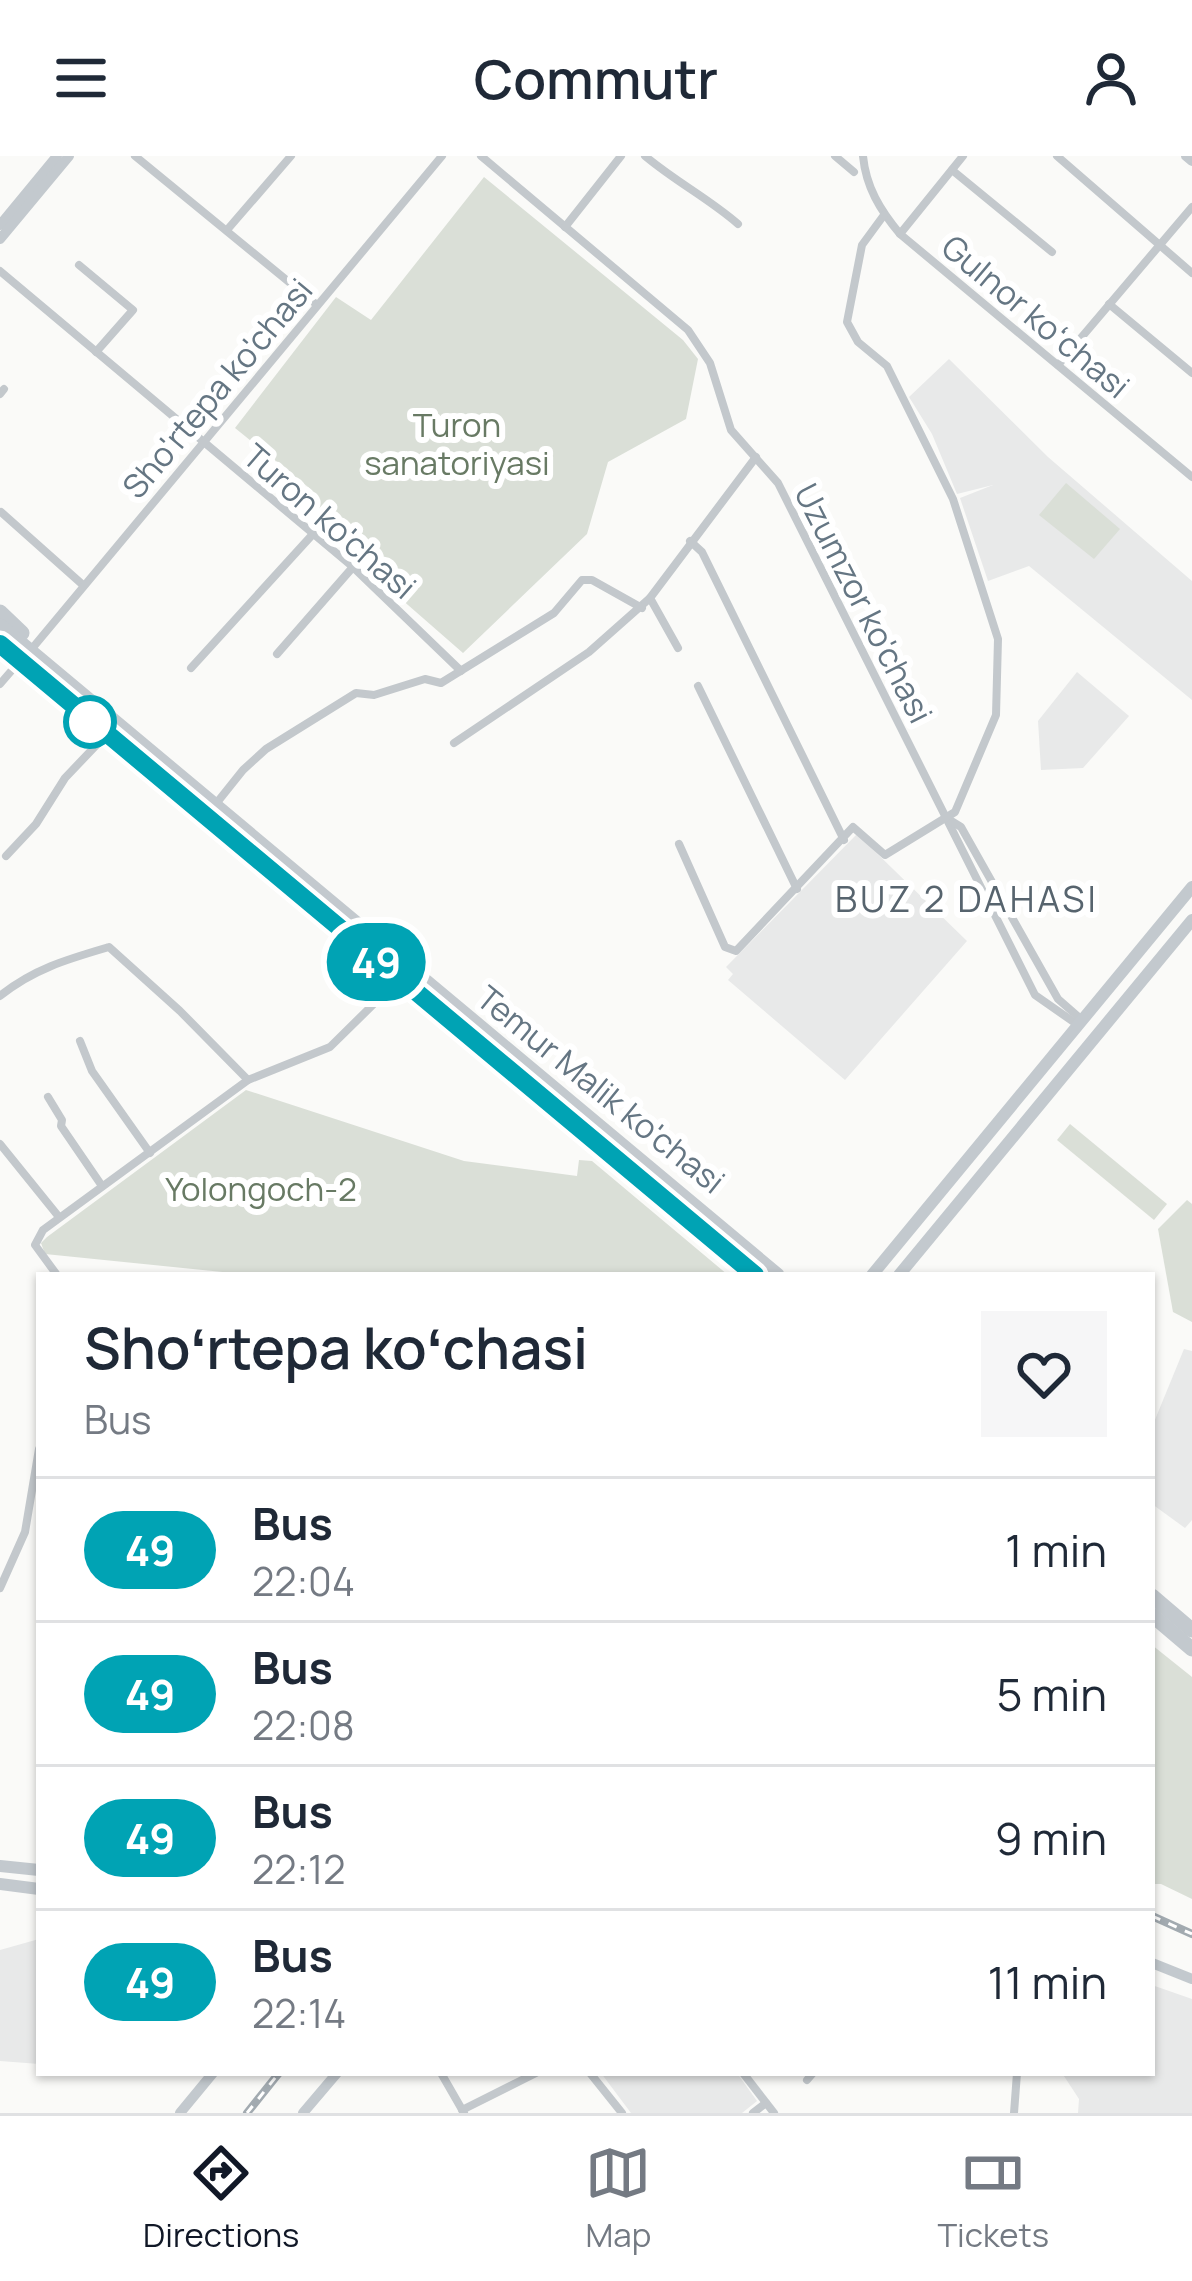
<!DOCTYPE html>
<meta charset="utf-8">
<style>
:root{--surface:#fff;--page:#f6f6f7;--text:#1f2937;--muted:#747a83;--line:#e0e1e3;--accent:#111827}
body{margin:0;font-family:Manrope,sans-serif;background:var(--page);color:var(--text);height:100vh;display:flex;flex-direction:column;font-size:45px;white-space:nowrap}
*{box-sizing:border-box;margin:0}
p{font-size:39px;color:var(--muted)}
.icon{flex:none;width:66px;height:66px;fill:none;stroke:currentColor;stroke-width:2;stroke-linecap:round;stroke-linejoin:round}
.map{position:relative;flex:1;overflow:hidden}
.side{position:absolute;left:36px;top:1116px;width:1119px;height:804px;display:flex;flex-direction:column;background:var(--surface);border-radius:0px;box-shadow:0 3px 9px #0004}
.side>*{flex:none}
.badge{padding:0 24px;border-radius:39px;font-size:42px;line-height:78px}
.map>.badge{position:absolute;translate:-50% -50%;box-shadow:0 0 0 6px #fff}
.round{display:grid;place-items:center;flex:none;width:126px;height:126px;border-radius:0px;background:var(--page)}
.headline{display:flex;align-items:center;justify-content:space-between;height:204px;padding:0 48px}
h1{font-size:57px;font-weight:600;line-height:90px}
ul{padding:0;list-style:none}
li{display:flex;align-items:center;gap:36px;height:144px;padding:0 48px;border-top:3px solid var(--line)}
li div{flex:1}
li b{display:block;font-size:45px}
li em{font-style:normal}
li .badge{min-width:132px;font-weight:700;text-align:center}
header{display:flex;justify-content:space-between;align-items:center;height:156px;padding:0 48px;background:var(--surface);font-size:54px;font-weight:600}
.tab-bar{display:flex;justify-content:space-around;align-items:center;height:168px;border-top:3px solid var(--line);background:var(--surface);font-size:33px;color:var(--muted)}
.tab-bar a{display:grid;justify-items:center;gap:6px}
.tab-bar .on{color:var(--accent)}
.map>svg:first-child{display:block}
</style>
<header><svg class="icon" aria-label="menu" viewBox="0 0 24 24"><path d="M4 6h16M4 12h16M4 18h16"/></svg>Commutr<svg class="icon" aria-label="person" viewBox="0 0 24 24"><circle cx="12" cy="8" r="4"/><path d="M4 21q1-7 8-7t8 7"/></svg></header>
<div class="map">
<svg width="1192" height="1957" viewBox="0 0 1192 1957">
<rect width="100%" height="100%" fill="#fafaf8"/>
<!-- built -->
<g fill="#e8e9e9">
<polygon points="949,203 1048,301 1192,425 1192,544 1029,410 988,425 960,342 993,329 957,338 932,278 909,241"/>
<polygon points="1077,516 1129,560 1083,612 1041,614 1038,565"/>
<polygon points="857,678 967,785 845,924 728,824 733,818 726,811"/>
<polygon points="1184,1193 1192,1195 1192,1364 1185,1372 1152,1348 1152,1271"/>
<polygon points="39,1783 39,1908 0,1905 0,1794"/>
<polygon points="1152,1829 1192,1843 1192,1957 1078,1957 1079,1943 1062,1917 1152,1917"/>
<polygon points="601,1917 737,1917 757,1945 742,1957 631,1957"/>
</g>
<!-- green -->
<g fill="#dadfd7">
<polygon points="484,21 683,184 698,203 686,263 608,306 587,378 463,497 298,353 313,335 235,272 336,141 371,164"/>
<polygon points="1066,327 1120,373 1094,403 1039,359"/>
<polygon points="246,934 464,1005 577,1020 579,1004 592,1005 728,1119 252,1119 45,1098 41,1087 47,1081"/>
<polygon points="1070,968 1167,1048 1154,1064 1057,984"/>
<polygon points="1187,1044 1192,1048 1192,1166 1173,1156 1158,1073"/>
<polygon points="1152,1489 1192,1521 1192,1743 1161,1728 1152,1728"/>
</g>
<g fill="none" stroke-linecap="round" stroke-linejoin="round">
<!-- street -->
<g stroke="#c3c8cc" stroke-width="8">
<polyline points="135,0 317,149"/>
<polyline points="481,0 688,174 710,207 731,274 778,327 1035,839 1078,869"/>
<path d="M645,0C676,26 708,42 738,68"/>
<polyline points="835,0 854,16"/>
<path d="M863,0C866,31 880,54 900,78L1192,321"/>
<polyline points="1057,0 1192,117"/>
<polyline points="952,14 1052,96"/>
<polyline points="565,71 621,0"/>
<polyline points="227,74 291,0"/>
<polyline points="900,78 963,0"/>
<polyline points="79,109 133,154 96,196"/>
<polyline points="0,115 353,411 461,515"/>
<polyline points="1109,148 1192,217"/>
<polyline points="1058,209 1192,51"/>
<polyline points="0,238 4,233"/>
<polyline points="1,356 83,429"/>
<polyline points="690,385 702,396 844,684"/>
<polyline points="678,492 650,442 756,301"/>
<polyline points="30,495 442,0"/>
<polyline points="277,498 353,411"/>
<polyline points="191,512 313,378"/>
<polyline points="0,528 19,506"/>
<polyline points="698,530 797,733"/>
<polyline points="454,587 589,496 650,442"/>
<polyline points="215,649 243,614 266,593 356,537 374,539 425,523 441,527 554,457 582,424 592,424 642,452"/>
<polyline points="948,663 961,671 1058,843 1082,864"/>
<polyline points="679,688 725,791 736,795 853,671 885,699 955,656 996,559 998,483 953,343 887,210 858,186 847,166 862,89 884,59"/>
<polyline points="6,700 36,668 65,622 105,580"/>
<path d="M0,840C33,813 68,803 109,791L180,855L248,924"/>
<polyline points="80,885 92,915 150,997"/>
<polyline points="48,941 62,964 61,970 102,1030"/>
<polyline points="0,988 59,1061"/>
<polyline points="57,1119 35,1089 43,1074 248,924 330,891 397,825"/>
<polyline points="0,1432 25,1376 39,1293"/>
<polyline points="441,1917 464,1957"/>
<polyline points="590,1917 622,1957"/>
<polyline points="743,1917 774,1957"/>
<polyline points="807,1924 813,1917"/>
<polyline points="462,1954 536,1917"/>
<polyline points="753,1957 766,1947"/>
<polyline points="1014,1957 1017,1917"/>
</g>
<!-- secondary -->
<g stroke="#c3c9ce" stroke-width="10">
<polyline points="1186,0 1192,5"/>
<polyline points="0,69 57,0"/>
<polyline points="0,83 69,0"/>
<polyline points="1152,1807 1192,1823"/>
<polyline points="180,1957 213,1917"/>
<polyline points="303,1957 337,1917"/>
</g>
<!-- primary -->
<g stroke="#c3c9ce" stroke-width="12">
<polyline points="872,1119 1192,731"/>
<polyline points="899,1119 1192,764"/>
<polyline points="0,1710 39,1714"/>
<polyline points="0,1728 39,1733"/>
</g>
<!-- highway -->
<g stroke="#c3c9ce" stroke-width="15">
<polyline points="0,456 22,477"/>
<polyline points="0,470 777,1119"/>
<polyline points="0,488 359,792 645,1023 755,1119"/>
<polyline points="1152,1440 1192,1474"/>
<polyline points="1152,1459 1192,1493"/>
</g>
<defs>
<g id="rail">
<polyline points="1152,1760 1192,1778"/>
<polyline points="247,1957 279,1917"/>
</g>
</defs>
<!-- rail casing -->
<use href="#rail" stroke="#a2aab0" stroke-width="8"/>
<!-- rail -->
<use href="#rail" stroke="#fff" stroke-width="3" stroke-dasharray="9" stroke-linecap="butt"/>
</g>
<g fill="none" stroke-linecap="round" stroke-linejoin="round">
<defs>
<polyline id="line" points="0,488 755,1119"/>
</defs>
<!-- line casing -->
<use href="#line" stroke="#fff" stroke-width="27"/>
<!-- line -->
<use href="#line" stroke="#00a3b4" stroke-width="18"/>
</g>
<!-- markers -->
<circle fill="#fff" stroke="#00a3b4" stroke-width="6" cx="90" cy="566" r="24"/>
<g text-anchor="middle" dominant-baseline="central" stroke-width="12" stroke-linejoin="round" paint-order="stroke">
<!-- street labels -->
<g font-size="33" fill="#657683" stroke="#fff">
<text transform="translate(1036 160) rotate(40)">Gulnor koʻchasi</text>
<text transform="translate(217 232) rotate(-50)">Sho'rtepa ko'chasi</text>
<text transform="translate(330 365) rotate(41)">Turon ko'chasi</text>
<text transform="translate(864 447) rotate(63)">Uzumzor ko'chasi</text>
<text transform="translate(601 933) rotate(39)">Temur Malik ko'chasi</text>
</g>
<!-- park labels -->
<g font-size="33" fill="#687a64" stroke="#fff">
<text x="457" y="268">Turon<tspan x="457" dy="38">sanatoriyasi</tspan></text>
<text x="261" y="1032">Yolongoch-2</text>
</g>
<!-- neighbourhood labels -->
<g font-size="36" letter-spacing="3" fill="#57646e" stroke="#fff">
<text x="967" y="742">BUZ 2 DAHASI</text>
</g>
</g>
</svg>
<b class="badge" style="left:376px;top:806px;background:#00a3b4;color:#fff">49</b>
<section class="side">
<div class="headline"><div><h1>Shoʻrtepa koʻchasi</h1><p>Bus</p></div><a class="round"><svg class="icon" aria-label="heart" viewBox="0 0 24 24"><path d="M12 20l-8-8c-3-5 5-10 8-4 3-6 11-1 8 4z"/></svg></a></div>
<ul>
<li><span class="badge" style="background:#00a3b4;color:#fff">49</span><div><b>Bus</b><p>22:04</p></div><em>1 min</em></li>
<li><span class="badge" style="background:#00a3b4;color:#fff">49</span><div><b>Bus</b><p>22:08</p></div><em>5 min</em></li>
<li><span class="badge" style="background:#00a3b4;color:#fff">49</span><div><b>Bus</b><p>22:12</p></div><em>9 min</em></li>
<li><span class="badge" style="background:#00a3b4;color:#fff">49</span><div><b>Bus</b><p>22:14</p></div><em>11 min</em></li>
</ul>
</section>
</div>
<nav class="tab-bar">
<a class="on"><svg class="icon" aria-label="directions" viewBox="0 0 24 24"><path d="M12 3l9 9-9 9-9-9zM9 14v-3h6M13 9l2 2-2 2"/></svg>Directions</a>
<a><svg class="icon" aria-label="map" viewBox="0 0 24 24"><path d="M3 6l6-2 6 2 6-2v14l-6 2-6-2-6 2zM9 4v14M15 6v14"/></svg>Map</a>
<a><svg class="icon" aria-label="tickets" viewBox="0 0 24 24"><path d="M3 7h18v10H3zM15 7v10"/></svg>Tickets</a>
</nav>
